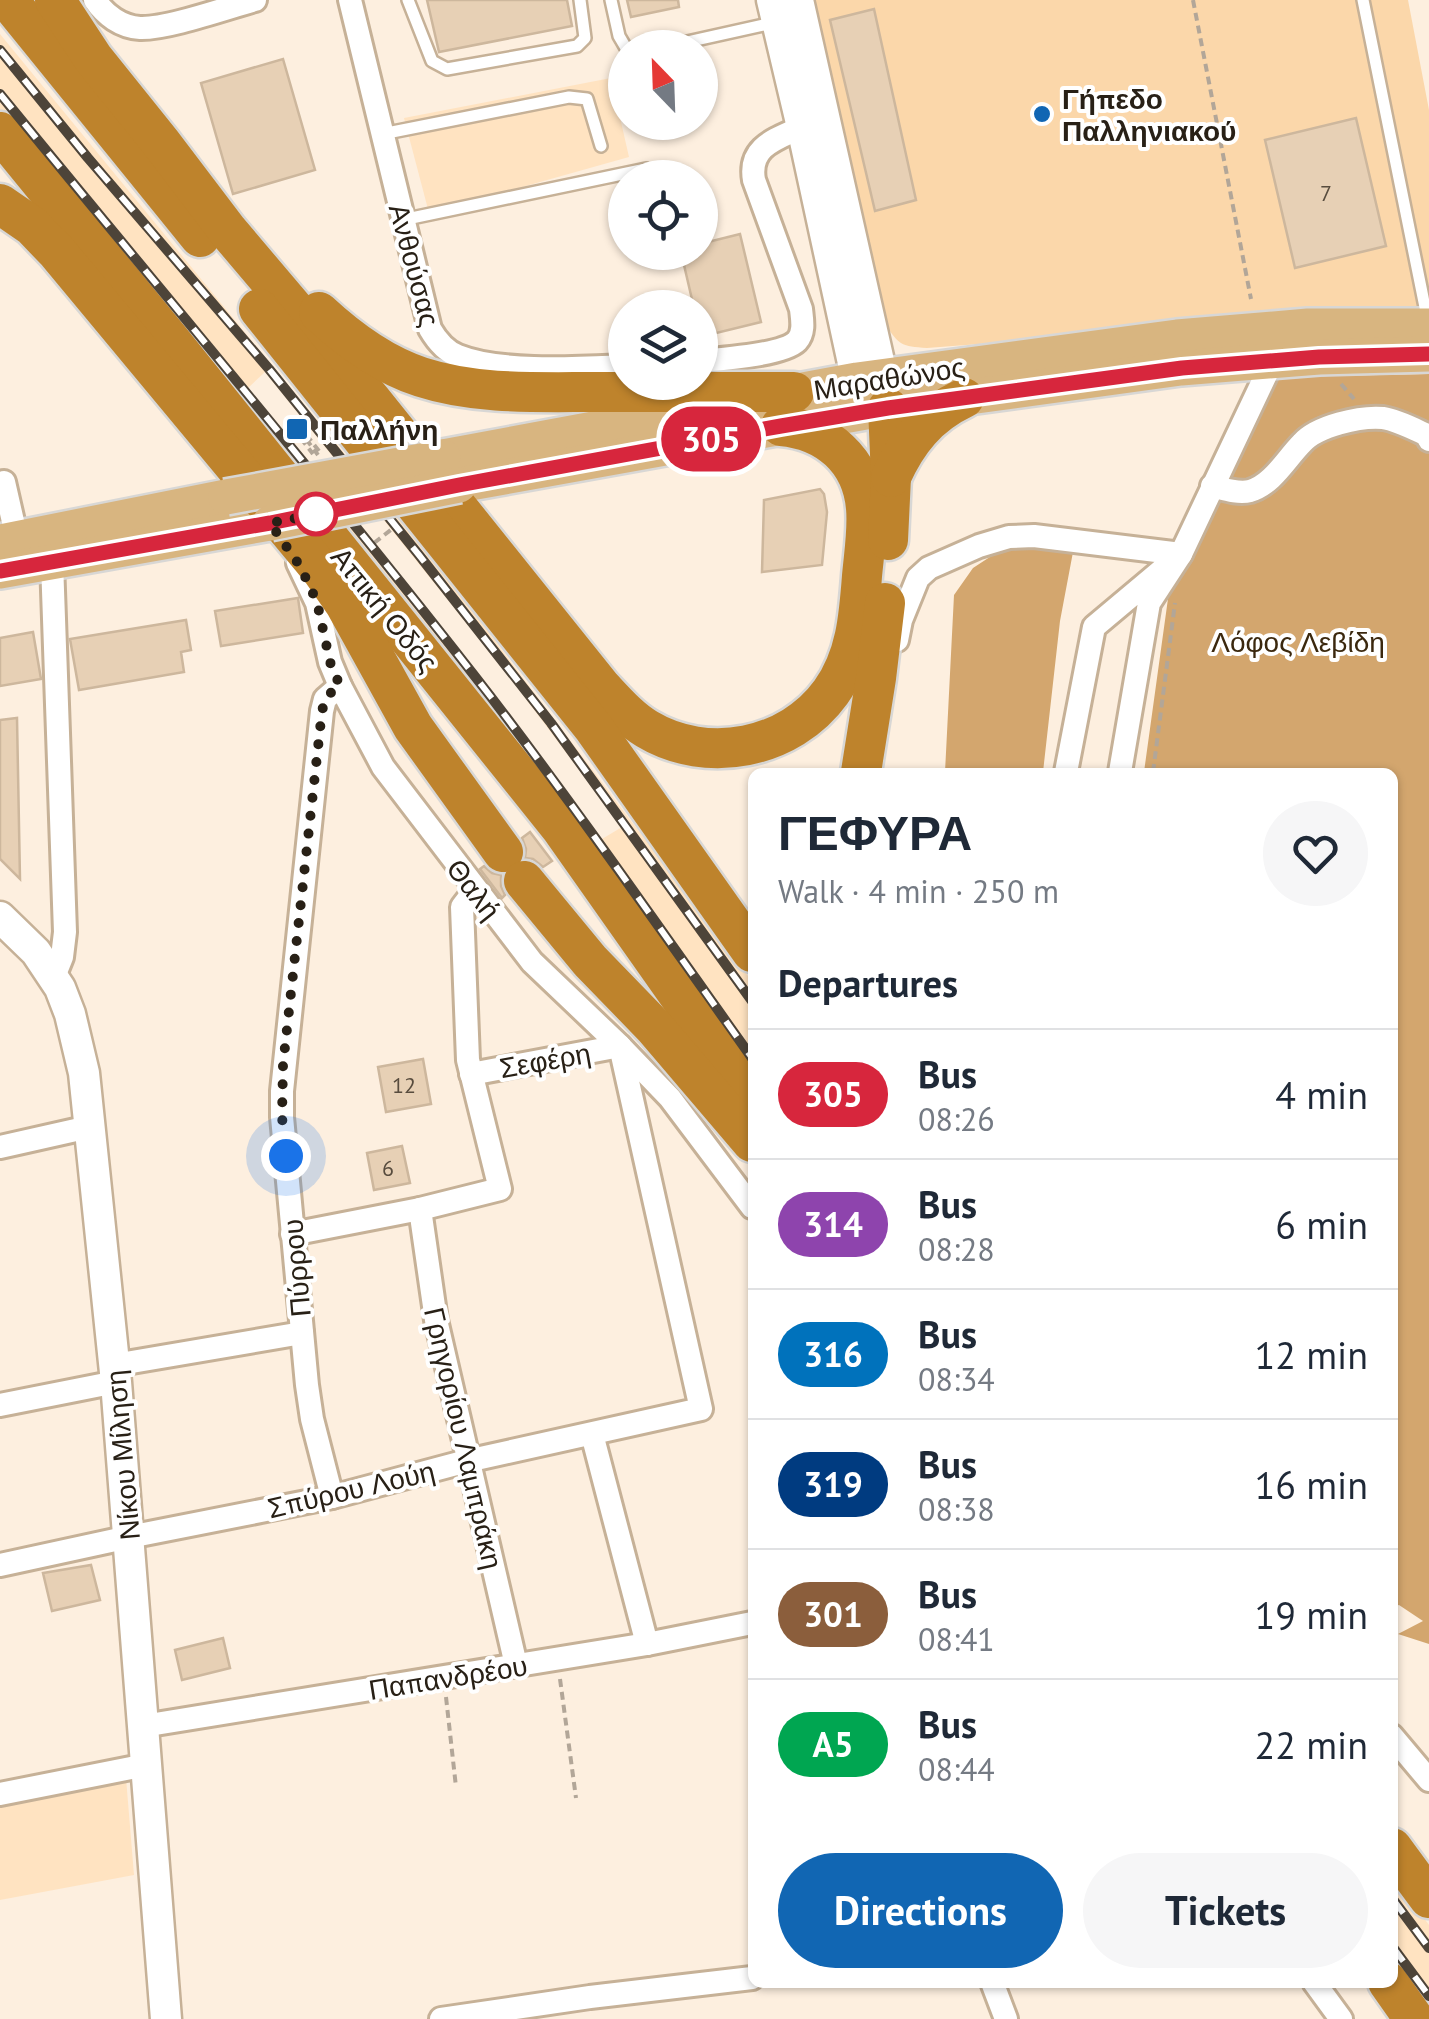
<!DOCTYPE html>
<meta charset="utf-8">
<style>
:root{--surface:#fff;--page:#f6f6f7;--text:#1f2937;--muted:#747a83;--line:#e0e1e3;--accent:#1166b3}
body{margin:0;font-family:"PT Sans",sans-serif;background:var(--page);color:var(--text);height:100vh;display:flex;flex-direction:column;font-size:38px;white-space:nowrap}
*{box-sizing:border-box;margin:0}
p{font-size:32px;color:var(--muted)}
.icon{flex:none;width:55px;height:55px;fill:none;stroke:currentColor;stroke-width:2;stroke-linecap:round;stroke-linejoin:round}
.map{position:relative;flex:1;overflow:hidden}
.panel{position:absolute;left:748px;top:768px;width:650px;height:1220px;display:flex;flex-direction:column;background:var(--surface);border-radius:15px;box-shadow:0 2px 8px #0004}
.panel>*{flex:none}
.badge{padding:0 20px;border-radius:32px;font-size:35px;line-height:65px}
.needle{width:65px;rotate:337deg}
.fabs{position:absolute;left:608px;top:30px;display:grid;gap:20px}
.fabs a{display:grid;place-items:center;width:110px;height:110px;border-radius:50%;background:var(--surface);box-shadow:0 2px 8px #0004;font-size:50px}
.you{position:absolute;width:50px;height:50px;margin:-25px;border:8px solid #fff;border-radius:50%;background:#1a73e8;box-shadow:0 0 0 15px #1a73e833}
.map>.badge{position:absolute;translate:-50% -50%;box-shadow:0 0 0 5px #fff}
h2{padding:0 30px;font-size:38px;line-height:90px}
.round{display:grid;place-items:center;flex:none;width:105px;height:105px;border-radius:52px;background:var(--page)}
.overview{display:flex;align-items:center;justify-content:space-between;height:170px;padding:0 30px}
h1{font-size:48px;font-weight:600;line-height:75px}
.action{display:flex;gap:20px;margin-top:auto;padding:20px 30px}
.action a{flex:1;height:115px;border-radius:60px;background:var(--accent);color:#fff;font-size:40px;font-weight:600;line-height:115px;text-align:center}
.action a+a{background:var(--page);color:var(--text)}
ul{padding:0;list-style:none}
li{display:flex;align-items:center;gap:30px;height:130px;padding:0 30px;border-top:2px solid var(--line)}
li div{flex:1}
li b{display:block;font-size:38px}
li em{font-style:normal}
li .badge{min-width:110px;font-weight:700;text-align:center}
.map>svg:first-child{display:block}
</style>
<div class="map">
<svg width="1429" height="2019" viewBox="0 0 1429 2019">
<rect width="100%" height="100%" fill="#fdefdf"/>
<!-- built -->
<g fill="#ffe3c1" fill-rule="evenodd">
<path d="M0,34L458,592L631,821L709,920L752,982V1075L0,113ZM265,372L508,675L622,827L602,839L493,694L342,502L248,388Z"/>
<polygon points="611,78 629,157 429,213 404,118"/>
<polygon points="126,1778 134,1875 0,1900 0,1803"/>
<polygon points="1392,1875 1429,1925 1429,2018 1393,1968"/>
</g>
<!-- green -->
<path fill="#fbd7aa" d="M812,0H1408L1429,110V309L927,348C901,346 900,346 885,324Z"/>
<!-- forest -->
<g fill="#d3a66e">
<polygon points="1429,374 1429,1644 1398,1634 1423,1621 1399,1605 1392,1607 1392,772 1144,772 1171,577 1189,556 1278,377"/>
<polygon points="1031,546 1073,552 1060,621 1043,772 945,772 954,595 973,568 999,551"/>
</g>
<!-- building -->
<g fill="#e7d0b5" stroke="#cdb79d" stroke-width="2.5">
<polygon points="427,0 567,0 572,26 439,52"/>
<polygon points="627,0 678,0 679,7 631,17"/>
<polygon points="874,9 916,200 875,211 830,20"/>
<polygon points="283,59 315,170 233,194 201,83"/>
<polygon points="1356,118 1386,246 1295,268 1265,140"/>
<polygon points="740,234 761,322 700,337 700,308 694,308 681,252 700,252 700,244"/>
<polygon points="820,489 824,494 827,512 822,565 762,572 764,500"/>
<polygon points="298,598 303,633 221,646 215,611"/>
<polygon points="186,620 191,650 181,652 184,672 79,690 70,639"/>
<polygon points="33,632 41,679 0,686 0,638"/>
<polygon points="17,718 20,879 0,859 0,720"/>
<polygon points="530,832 552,861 543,867 533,859 525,858 526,849 522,838"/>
<polygon points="484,866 492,873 501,875 501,886 505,895 502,898 480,869"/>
<polygon points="423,1059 431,1104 386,1112 378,1067"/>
<polygon points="402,1146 410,1183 374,1190 367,1153"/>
<polygon points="91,1565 100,1600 52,1611 43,1573"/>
<polygon points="223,1638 230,1668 182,1680 175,1650"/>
</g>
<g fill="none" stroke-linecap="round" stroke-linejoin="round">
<defs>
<g id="lane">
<polyline points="408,0 432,61 447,69 577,46 585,38 580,0"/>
<polyline points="611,0 619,36 626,48"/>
<polyline points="1363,0 1428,322"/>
<polyline points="660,48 777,22"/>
<polyline points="382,134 569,97 587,99 601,146"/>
<polyline points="402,220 646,169 659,178"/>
</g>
<g id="street">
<path d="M95,0C105,15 121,27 140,28C167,29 226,8 255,0"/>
<path d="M350,0L430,329C437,341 445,351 458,356C500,373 579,368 625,366"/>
<path d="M700,361C721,359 783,355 797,341C805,332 802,319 801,309L754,180C748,146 777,139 802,127"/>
<polyline points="4,482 17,539"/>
<path d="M1212,486C1224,489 1238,494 1250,491C1273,484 1286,459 1302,443C1317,426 1360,416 1383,418C1397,420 1414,429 1427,435L1429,440"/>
<polyline points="52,562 65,932 62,957 54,977"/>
<polyline points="298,563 317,603 330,662 340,686 383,767 532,962 620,1046 670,1098 752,1207"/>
<polyline points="897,640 901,620 918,578 929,568 979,546 1009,537 1034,536 1181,554 1273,360"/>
<polyline points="1066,772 1094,627 1181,554 1149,603 1120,772"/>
<polyline points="0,1147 89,1127"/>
<polyline points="420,1209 436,1320 516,1665"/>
<polyline points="292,1234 420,1209 500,1189 468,1060 462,907 475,890"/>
<polyline points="114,1365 302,1333"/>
<polyline points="0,1405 116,1382"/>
<polyline points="592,1434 647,1644"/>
<polyline points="332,1497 312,1419 307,1385 282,1117 282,1091 322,711 325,699 340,686"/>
<polyline points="0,1565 129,1537 332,1497 467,1461 701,1409 620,1046 471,1074"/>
<polyline points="143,1726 647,1644 752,1623"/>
<polyline points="1392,1736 1429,1780"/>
<polyline points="0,1794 146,1765"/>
<polyline points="992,1982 1006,2019"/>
<polyline points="1314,1982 1341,2019"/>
<polyline points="441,2019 590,1997 752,1978"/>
</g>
<g id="secondary">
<polyline points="772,0 802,127 861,400"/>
<polyline points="798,0 887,397"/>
<polyline points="0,917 36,952 60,988 70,1014 84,1073 116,1382 166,2019"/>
</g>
<g id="primary">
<polyline points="443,457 857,380 1177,337 1308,326 1429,326"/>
<polyline points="459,485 888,408 1181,368 1319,357 1429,354"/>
<polyline points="0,542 226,497"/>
<polyline points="0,571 270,523"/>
</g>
<g id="highway">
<polyline points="8,0 200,237"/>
<path d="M55,0L93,58L162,144L228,231L372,401L602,688C616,703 630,719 647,729C707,765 790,749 831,692C856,657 859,617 862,576C864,554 868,530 866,508C862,460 827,430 781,426"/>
<polyline points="0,132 170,340 561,828 752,1099"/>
<polyline points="0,204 32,226 57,252 322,571 345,604 413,727 503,852"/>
<polyline points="259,309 593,727 752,952"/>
<path d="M319,312C347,338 384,365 421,377C476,395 538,392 595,392C661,392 727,392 794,392"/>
<polyline points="888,408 891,477 888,540"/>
<path d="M891,477C907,441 928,415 964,398"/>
<polyline points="861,772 876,678 885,603"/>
<polyline points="524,881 590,961 654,1027 752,1142"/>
<polyline points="1392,1848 1429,1898"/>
<polyline points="1388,1982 1414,2019"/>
</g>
</defs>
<!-- lane casing -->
<use href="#lane" stroke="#c6b197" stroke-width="16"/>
<!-- street casing -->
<use href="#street" stroke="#c6b197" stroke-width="28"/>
<!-- secondary casing -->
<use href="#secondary" stroke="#c6b197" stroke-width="35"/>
<!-- primary casing -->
<use href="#primary" stroke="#d8d7d5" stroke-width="40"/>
<!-- highway casing -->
<use href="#highway" stroke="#d8d7d5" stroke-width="45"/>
<!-- path -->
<g stroke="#b2a698" stroke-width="4" stroke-dasharray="8 5" stroke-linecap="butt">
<polyline points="1193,0 1251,299"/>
<polyline points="1341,384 1354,399"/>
<polyline points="306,439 308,437 319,451"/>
<polyline points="306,439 318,455"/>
<polyline points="306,439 303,441 313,454"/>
<polyline points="374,543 392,529"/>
<polyline points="1153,772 1175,603"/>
<polyline points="560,1679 576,1798"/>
<polyline points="446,1697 456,1787"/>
</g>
<!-- lane -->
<use href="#lane" stroke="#fff" stroke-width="11"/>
<!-- street -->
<use href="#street" stroke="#fff" stroke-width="22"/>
<!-- secondary -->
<use href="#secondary" stroke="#fff" stroke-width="30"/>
<!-- primary -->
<use href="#primary" stroke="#d8b580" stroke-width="35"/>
<!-- highway -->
<use href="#highway" stroke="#be832c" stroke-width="40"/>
<defs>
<g id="rail">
<polyline points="0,50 88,158 269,369 419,555 551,723 752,1001"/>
<path d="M0,94C164,295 332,492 491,697C581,815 666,937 752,1058"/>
<polyline points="1392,1898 1429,1948"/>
<polyline points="1392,1946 1429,1996"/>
</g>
</defs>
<!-- rail casing -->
<use href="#rail" stroke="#4d4439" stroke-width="10"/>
<!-- rail -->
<use href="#rail" stroke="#fff" stroke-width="6" stroke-dasharray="19" stroke-linecap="butt"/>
<defs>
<g id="primary-bridge">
<polyline points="226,497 443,457"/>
<polyline points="270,523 459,485"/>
</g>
</defs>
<!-- primary-bridge casing -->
<use href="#primary-bridge" stroke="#d8d7d5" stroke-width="40" stroke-linecap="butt"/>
<!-- primary-bridge -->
<use href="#primary-bridge" stroke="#d8b580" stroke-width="35"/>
</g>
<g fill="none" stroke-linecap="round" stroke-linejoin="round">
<defs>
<polyline id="line" points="0,571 270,523 459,485 781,426 888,408 1182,368 1319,357 1429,354"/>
</defs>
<!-- line casing -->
<use href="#line" stroke="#fff" stroke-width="22"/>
<!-- line -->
<use href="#line" stroke="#d7263d" stroke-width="15"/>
<!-- walk -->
<path stroke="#282016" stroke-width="10" stroke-dasharray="0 18" d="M286,1156L282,1117L283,1065L322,711C325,699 329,692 340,686L330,662L317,602L300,566L270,523L329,512L316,514"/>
</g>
<!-- markers -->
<g fill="#1166b3" stroke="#fff" stroke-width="4">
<circle cx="1042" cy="114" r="10"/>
<rect x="285" y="417" width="24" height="24" rx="5"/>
</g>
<circle fill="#fff" stroke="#d7263d" stroke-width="5" cx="316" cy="514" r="20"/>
<g text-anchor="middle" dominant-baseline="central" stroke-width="8" stroke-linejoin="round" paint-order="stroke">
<!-- number labels -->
<g font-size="22" fill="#584c3e">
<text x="1326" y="193">7</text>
<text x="404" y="1085">12</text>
<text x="388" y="1168">6</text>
</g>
<!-- poi labels -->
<g font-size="28" font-weight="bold" fill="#282016" stroke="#fff" text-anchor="start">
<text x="1062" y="98">Γήπεδο<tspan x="1062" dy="32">Παλληνιακού</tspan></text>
<text x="320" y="429">Παλλήνη</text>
</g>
<!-- street labels -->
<g font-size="28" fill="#282016" stroke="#fff">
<text transform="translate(415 265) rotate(75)">Ανθούσας</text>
<text transform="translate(889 378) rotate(-9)">Μαραθώνος</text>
<text transform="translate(385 609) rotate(51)">Αττική Οδός</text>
<text transform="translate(474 889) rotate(52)">Θαλή</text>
<text transform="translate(545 1060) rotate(-10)">Σεφέρη</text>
<text transform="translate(296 1268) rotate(-95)">Πύρρου</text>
<text transform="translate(464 1438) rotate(77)">Γρηγορίου Λαμπράκη</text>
<text transform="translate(122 1455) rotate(-95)">Νίκου Μίληση</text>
<text transform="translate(351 1489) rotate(-13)">Σπύρου Λούη</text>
<text transform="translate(448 1677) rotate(-9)">Παπανδρέου</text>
</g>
<!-- park labels -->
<g font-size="28" fill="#3b280e" stroke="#fff">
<text x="1298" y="641">Λόφος Λεβίδη</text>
</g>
</g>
</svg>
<div class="fabs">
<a><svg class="needle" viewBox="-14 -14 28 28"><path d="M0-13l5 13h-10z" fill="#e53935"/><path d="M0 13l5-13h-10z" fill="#747a83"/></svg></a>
<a><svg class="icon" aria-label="locate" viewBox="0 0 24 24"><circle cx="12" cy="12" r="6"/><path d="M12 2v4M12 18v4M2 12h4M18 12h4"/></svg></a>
<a><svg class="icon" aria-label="layers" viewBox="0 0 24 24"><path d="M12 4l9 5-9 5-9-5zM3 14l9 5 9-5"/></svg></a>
</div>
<div class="you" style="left:286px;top:1156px"></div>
<b class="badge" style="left:711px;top:439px;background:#d7263d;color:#fff">305</b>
<section class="panel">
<div class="overview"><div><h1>ΓΕΦΥΡΑ</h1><p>Walk · 4 min · 250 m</p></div><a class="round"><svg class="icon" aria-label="heart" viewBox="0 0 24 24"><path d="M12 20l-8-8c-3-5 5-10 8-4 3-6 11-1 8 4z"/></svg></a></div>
<h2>Departures</h2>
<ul>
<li><span class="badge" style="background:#d7263d;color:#fff">305</span><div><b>Bus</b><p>08:26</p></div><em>4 min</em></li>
<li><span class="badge" style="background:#8e44ad;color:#fff">314</span><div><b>Bus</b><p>08:28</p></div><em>6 min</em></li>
<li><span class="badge" style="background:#0072bc;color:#fff">316</span><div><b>Bus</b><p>08:34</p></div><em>12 min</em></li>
<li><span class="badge" style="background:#003b80;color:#fff">319</span><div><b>Bus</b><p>08:38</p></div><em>16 min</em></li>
<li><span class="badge" style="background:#8b5e3c;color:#fff">301</span><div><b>Bus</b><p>08:41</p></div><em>19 min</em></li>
<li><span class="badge" style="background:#00a651;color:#fff">A5</span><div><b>Bus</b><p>08:44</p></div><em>22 min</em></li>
</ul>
<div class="action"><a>Directions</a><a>Tickets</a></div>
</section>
</div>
